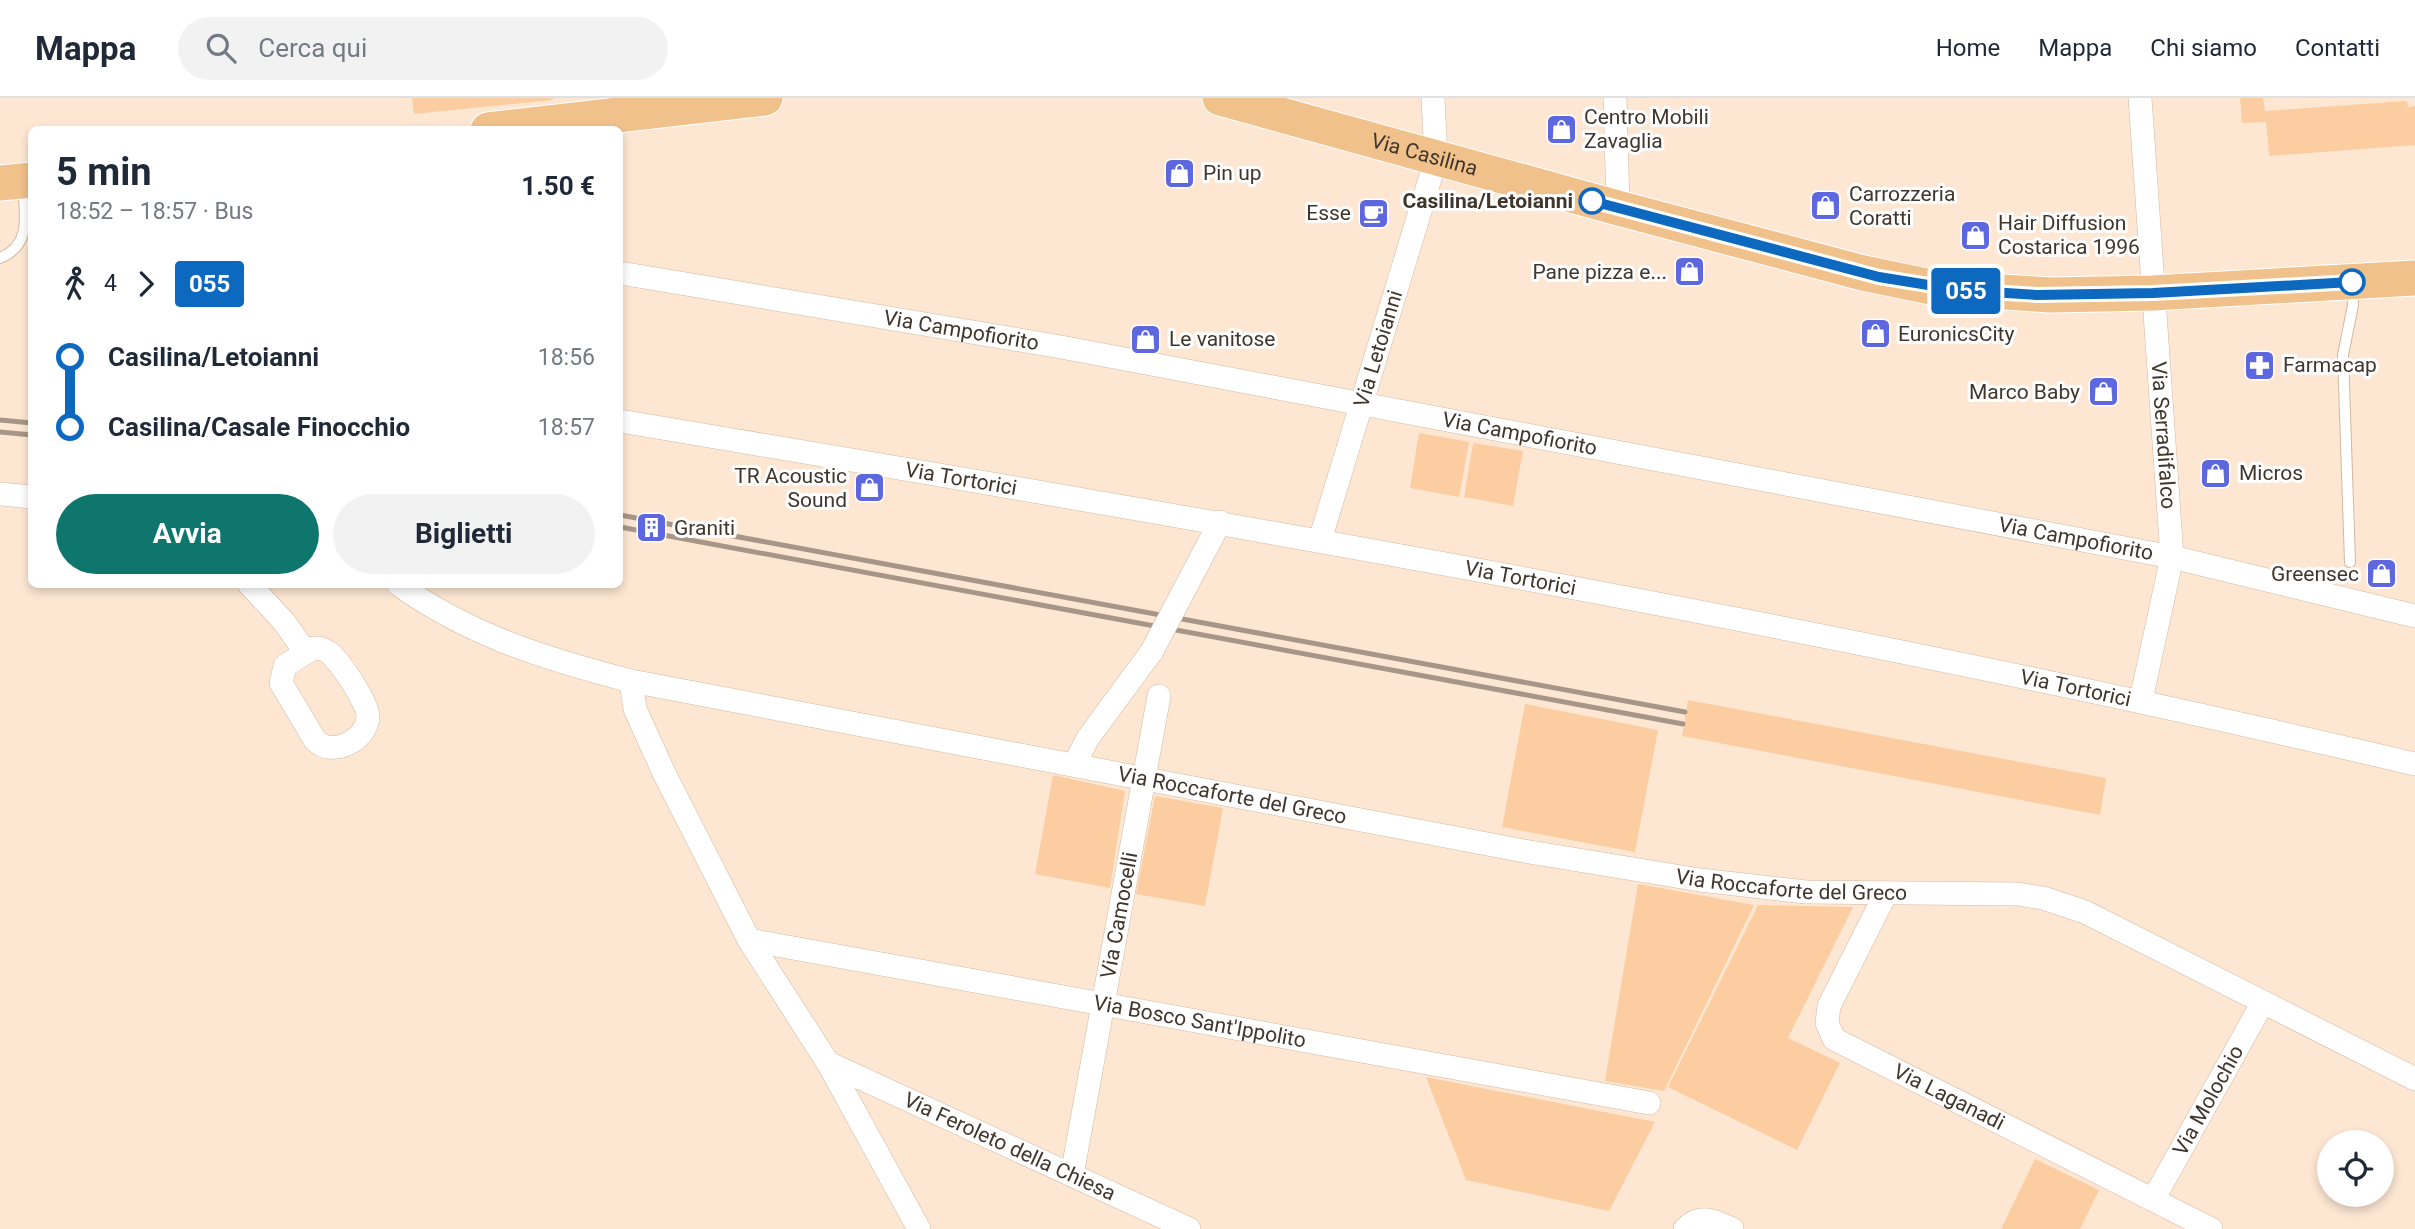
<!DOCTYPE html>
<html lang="it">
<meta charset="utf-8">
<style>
:root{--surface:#fff;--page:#f2f2f3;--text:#1f2937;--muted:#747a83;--line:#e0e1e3;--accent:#0f766e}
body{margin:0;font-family:Roboto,sans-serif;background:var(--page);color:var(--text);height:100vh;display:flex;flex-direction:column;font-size:26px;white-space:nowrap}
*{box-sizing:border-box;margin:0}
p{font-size:23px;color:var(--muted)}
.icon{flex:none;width:38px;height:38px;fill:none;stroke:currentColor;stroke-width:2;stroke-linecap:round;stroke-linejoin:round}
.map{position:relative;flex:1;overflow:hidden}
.sheet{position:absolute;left:28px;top:28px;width:595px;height:462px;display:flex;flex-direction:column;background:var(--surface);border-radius:10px;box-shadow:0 4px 10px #0003}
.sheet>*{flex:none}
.badge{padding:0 14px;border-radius:5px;font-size:24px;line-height:46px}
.buttons{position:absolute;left:2317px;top:1032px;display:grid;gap:14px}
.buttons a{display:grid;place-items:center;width:77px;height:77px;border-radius:50%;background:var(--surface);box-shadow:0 4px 10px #0003;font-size:35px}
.map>.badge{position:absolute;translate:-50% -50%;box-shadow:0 0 0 4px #fff}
.legs{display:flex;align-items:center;gap:10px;height:77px;padding:0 28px;font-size:23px}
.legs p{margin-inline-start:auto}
.headline{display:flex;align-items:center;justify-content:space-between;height:119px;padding:0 28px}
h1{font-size:38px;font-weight:700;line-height:52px}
.primary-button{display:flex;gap:14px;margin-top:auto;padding:14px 28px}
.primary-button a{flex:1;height:80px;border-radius:42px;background:var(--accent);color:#fff;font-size:28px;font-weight:700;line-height:80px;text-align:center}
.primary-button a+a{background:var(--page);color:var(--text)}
ul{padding:0 28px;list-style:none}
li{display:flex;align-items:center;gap:24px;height:70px;font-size:26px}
li i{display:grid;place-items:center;width:10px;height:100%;margin:0 9px;background:currentColor}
li i::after{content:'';width:18px;height:18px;margin:-9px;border:5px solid;border-radius:50%;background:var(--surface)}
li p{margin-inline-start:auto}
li:first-child i{background:linear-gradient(#0000 50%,currentColor 0)}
li:last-child i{background:linear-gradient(currentColor 50%,#0000 0)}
header{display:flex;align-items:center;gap:42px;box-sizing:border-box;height:98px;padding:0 35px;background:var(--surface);border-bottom:2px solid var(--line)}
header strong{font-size:33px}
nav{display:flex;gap:38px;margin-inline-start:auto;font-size:24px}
.search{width:490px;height:63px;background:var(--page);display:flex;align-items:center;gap:18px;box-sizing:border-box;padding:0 24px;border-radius:38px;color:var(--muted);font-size:26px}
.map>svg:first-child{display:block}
</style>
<header>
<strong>Mappa</strong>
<div class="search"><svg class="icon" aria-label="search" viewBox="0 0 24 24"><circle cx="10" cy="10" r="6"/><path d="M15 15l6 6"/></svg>Cerca qui</div>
<nav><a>Home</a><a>Mappa</a><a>Chi siamo</a><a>Contatti</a></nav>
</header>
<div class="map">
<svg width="2415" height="1131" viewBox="0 0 2415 1131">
<rect width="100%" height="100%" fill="#fde7d3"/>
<!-- green -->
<g fill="#fbcda1">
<polygon points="412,0 553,0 553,2 414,16"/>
<polygon points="2240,0 2263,0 2265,13 2407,3 2408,9 2415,8 2415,47 2269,58 2266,24 2242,25"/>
<polygon points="1419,335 1469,344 1459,399 1410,390"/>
<polygon points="1473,345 1523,353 1513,408 1464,399"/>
<polygon points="1688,602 2106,680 2100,717 1682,638"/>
<polygon points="1525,606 1658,632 1635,754 1502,729"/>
<polygon points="1053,677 1125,693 1110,790 1035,776"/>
<polygon points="1155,698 1223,710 1205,808 1136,796"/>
<polygon points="1638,786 1754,807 1664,993 1605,983"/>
<polygon points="1758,807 1853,809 1788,940 1840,965 1797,1052 1668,989"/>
<polygon points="1426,979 1655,1024 1609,1113 1466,1082"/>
<polygon points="2035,1061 2099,1092 2080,1131 2001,1131"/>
</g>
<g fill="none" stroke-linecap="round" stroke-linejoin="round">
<defs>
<g id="service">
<path d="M0,160C32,147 25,117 23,89"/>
<polyline points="2350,464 2343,257 2353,207 2352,188"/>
</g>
<g id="minor">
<polyline points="1615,0 1618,110"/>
<path id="s1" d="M2140,0L2172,459L2141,602"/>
<path id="s2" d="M620,175L1061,249L2172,459L2415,518"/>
<path id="s3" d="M620,323C1220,424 1822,526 2415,666"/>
<polyline points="0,396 32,399"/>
<path id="s4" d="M1320,442L1436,61L1433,0"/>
<polyline points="249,486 285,525 305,554"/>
<path id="s5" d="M398,486C468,537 549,562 631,583L1524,753L1700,782L1806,794L2017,796L2043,800L2085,814L2415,981"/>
<polyline points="1181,498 1220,424"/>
<path d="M313,550C319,550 323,550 328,554C339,561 369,607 368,619C367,642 332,660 315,642L281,585L285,568Z"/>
<polyline points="631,583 635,611 664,675 749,842 828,965 919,1131"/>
<polyline points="1074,667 1088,640 1152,553"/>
<path id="s6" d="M1886,795L1829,908L1827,925L1834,941L2211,1131"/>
<path id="s7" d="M749,842L1649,1005"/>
<path id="s8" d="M828,965L1189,1131"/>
<path id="s9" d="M1072,1077L1159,598"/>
<path id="s10" d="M2153,1102L2263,904"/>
<path d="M1685,1131C1700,1115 1715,1123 1732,1131"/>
</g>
<g id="primary">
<path id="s11" d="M1220,0L1618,110L1863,175L1931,189L2050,197L2153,195L2415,180"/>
<polyline points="488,32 765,0"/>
<polyline points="0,85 32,82"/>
</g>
</defs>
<!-- service casing -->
<use href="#service" stroke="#d2b89f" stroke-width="12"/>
<!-- minor casing -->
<use href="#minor" stroke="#d2b89f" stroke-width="24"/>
<!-- primary casing -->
<use href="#primary" stroke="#fff" stroke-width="37"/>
<!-- service -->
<use href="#service" stroke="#fff" stroke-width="10"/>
<!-- minor -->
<use href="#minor" stroke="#fff" stroke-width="23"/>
<!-- primary -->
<use href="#primary" stroke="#f1c18b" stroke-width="35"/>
<!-- rail -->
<g stroke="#a79687" stroke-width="5">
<polyline points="0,322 32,325"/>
<polyline points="0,334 32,337"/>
<polyline points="620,417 1685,614"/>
<polyline points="620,429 1683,626"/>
</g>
<defs>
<polyline id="minor-bridge" points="1152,553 1181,498"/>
</defs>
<!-- minor-bridge casing -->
<use href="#minor-bridge" stroke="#d2b89f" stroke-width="24" stroke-linecap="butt"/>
<!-- minor-bridge -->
<use href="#minor-bridge" stroke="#fff" stroke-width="23"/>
</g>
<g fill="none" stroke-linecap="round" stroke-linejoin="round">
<defs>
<polyline id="line-1" points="1592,103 1879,179 1959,192 2037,197 2153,195 2352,184"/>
</defs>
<!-- line-1 casing -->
<use href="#line-1" stroke="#fff" stroke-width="16"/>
<!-- line-1 -->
<use href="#line-1" stroke="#0c69bf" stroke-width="10"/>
</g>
<!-- icons -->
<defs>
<symbol id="shop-square" viewBox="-11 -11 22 22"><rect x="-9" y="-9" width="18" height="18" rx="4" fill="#5d68e0" stroke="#fff"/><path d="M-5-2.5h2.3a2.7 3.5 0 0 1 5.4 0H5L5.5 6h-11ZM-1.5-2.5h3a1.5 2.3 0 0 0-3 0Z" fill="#fff"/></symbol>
<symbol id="cafe-square" viewBox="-11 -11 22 22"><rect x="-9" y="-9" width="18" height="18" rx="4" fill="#5d68e0" stroke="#fff"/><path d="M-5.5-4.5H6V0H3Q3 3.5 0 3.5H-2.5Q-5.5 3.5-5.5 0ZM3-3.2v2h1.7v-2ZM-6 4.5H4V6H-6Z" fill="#fff"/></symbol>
<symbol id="pharmacy-square" viewBox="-11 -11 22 22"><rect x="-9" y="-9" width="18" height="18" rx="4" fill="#5d68e0" stroke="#fff"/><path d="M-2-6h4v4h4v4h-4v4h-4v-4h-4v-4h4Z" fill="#fff"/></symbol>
<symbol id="building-square" viewBox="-11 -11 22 22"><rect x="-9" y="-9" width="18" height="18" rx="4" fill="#5d68e0" stroke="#fff"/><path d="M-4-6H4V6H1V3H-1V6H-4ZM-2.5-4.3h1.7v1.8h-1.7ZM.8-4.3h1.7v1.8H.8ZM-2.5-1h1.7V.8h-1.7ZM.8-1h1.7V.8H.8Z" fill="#fff"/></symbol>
</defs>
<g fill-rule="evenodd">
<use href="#shop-square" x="1544" y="14" width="35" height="35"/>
<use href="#shop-square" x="1162" y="58" width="35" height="35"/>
<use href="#shop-square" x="1808" y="90" width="35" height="35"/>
<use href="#cafe-square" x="1356" y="98" width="35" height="35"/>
<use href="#shop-square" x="1958" y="120" width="35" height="35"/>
<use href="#shop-square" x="1672" y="156" width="35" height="35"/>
<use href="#shop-square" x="1858" y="218" width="35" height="35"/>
<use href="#shop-square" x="1128" y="224" width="35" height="35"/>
<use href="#pharmacy-square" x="2242" y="250" width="35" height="35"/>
<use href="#shop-square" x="2086" y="276" width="35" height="35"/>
<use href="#shop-square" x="2198" y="358" width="35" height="35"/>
<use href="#shop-square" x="852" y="372" width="35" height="35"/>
<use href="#building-square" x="634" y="412" width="35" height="35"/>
<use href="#shop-square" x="2364" y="458" width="35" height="35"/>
</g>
<!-- markers -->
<g fill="#fff" stroke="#0c69bf" stroke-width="3.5">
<circle cx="1592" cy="103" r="12"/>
<circle cx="2352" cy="184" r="12"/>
</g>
<g text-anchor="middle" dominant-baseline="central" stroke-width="6" stroke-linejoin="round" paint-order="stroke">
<!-- poi labels -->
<g font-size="21" fill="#40362c" stroke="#fff" text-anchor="start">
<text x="1584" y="19">Centro Mobili<tspan x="1584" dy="24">Zavaglia</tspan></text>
<text x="1203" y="75">Pin up</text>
<text x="1849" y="96">Carrozzeria<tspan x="1849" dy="24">Coratti</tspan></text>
<text x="1351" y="115" text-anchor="end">Esse</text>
<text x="1998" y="125">Hair Diffusion<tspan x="1998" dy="24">Costarica 1996</tspan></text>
<text x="1667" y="174" text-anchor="end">Pane pizza e...</text>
<text x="1898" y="236">EuronicsCity</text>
<text x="1169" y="241">Le vanitose</text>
<text x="2283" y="267">Farmacap</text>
<text x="2080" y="294" text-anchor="end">Marco Baby</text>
<text x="2239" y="375">Micros</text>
<text x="847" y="378" text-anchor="end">TR Acoustic<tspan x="847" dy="24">Sound</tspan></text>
<text x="674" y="430">Graniti</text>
<text x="2359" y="476" text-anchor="end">Greensec</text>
</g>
<!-- street labels -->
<g font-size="21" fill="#40362c" stroke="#fff">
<text stroke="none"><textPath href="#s11" startOffset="212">Via Casilina</textPath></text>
<text stroke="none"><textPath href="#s2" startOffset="346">Via Campofiorito</textPath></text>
<text stroke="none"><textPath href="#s4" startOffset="200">Via Letoianni</textPath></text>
<text stroke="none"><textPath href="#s2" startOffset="914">Via Campofiorito</textPath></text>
<text stroke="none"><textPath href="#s1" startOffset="338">Via Serradifalco</textPath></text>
<text stroke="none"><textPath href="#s3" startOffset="346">Via Tortorici</textPath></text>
<text stroke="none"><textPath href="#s2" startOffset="1480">Via Campofiorito</textPath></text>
<text stroke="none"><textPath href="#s3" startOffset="914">Via Tortorici</textPath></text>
<text stroke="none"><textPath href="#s3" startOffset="1480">Via Tortorici</textPath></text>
<text stroke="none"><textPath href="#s5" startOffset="866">Via Roccaforte del Greco</textPath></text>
<text stroke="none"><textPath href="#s5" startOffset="1433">Via Roccaforte del Greco</textPath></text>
<text stroke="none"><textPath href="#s9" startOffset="264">Via Camocelli</textPath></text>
<text stroke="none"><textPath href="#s7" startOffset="458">Via Bosco Sant'Ippolito</textPath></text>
<text stroke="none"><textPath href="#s6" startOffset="290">Via Laganadi</textPath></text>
<text stroke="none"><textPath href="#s10" startOffset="114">Via Molochio</textPath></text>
<text stroke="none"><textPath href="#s8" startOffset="200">Via Feroleto della Chiesa</textPath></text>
</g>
<!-- stop labels -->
<g font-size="21" font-weight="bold" fill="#40362c" stroke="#fff" text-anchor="end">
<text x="1573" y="103">Casilina/Letoianni</text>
</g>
</g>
</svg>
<div class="buttons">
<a><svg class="icon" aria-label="locate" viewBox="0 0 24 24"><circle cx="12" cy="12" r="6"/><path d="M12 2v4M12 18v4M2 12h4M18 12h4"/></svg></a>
</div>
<b class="badge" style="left:1966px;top:193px;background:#0c69bf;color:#fff">055</b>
<section class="sheet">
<div class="headline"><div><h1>5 min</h1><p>18:52 – 18:57 · Bus</p></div><b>1.50 €</b></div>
<div class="legs"><svg class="icon" aria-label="walk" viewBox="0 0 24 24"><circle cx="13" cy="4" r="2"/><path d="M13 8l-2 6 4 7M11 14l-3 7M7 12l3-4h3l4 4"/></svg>4<svg class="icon" aria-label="forward" viewBox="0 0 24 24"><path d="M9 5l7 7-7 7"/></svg><b class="badge" style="background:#0c69bf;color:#fff">055</b></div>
<ul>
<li><i style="color:#0c69bf"></i><b>Casilina/Letoianni</b><p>18:56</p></li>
<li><i style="color:#0c69bf"></i><b>Casilina/Casale Finocchio</b><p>18:57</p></li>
</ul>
<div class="primary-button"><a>Avvia</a><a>Biglietti</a></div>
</section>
</div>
